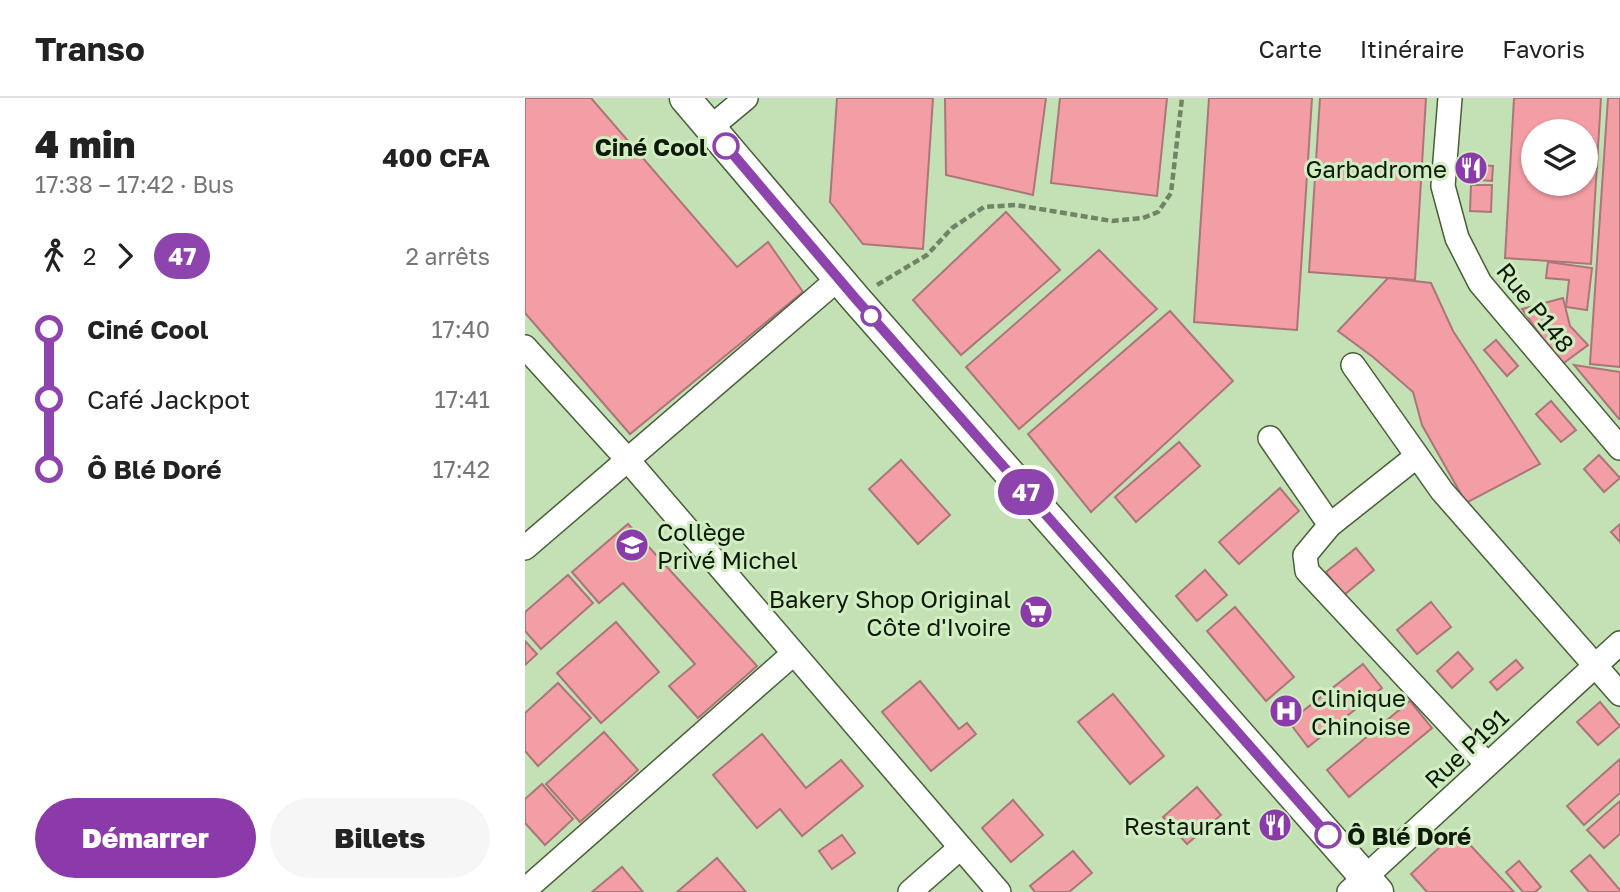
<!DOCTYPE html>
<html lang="fr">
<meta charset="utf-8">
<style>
:root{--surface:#fff;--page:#f6f6f6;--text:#222;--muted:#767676;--line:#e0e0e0;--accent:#8a3aa9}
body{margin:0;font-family:"Golos Text",sans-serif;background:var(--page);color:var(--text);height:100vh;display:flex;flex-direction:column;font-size:26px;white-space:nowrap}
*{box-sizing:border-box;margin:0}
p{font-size:23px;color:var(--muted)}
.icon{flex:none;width:38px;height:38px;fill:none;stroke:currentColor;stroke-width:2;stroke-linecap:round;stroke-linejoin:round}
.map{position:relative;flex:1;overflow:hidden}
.details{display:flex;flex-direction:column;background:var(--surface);width:525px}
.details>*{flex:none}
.badge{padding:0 14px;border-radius:23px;font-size:24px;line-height:46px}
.controls{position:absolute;left:996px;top:21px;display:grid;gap:14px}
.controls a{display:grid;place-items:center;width:77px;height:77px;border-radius:50%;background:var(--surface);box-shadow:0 2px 5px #0004;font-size:35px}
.map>.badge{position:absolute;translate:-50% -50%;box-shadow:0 0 0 4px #fff}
.legs{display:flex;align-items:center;gap:10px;height:77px;padding:0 35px;font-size:23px}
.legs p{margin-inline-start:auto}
.headline{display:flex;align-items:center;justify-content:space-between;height:119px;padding:0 35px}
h1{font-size:38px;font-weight:800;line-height:52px}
.cta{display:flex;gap:14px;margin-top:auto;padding:14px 35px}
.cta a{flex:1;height:80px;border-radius:42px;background:var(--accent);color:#fff;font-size:28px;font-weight:800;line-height:80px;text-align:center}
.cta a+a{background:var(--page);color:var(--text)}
ul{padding:0 35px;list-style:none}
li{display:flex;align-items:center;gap:24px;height:70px;font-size:26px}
li i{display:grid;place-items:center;width:10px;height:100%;margin:0 9px;background:currentColor}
li i::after{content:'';width:18px;height:18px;margin:-9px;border:5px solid;border-radius:50%;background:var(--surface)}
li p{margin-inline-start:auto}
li:first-child i{background:linear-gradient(#0000 50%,currentColor 0)}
li:last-child i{background:linear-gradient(currentColor 50%,#0000 0)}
header{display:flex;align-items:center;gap:42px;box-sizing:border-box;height:98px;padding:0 35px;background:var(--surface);border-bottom:2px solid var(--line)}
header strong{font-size:33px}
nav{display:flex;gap:38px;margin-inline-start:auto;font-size:24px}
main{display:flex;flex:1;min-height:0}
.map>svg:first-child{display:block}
</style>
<header>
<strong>Transo</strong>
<nav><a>Carte</a><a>Itinéraire</a><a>Favoris</a></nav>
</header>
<main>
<section class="details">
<div class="headline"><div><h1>4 min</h1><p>17:38 – 17:42 · Bus</p></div><b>400 CFA</b></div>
<div class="legs"><svg class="icon" aria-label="walk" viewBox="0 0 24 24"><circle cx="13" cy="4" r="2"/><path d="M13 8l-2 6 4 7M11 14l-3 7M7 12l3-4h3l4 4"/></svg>2<svg class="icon" aria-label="forward" viewBox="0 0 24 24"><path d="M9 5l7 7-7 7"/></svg><b class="badge" style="background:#8e44ad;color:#fff">47</b><p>2 arrêts</p></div>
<ul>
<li><i style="color:#8e44ad"></i><b>Ciné Cool</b><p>17:40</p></li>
<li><i style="color:#8e44ad"></i><span>Café Jackpot</span><p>17:41</p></li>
<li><i style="color:#8e44ad"></i><b>Ô Blé Doré</b><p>17:42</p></li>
</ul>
<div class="cta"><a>Démarrer</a><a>Billets</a></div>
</section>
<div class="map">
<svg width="1095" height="794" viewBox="0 0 1095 794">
<rect width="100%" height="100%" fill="#c4e0b5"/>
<!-- building -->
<g fill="#f39ea4" stroke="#aa7679" stroke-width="2" fill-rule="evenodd">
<polygon points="0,0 66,0 212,169 243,144 278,194 105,336 0,215"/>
<polygon points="312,0 408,0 398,151 338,146 305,104"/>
<polygon points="420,0 521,0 508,97 421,77"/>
<polygon points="535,0 642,0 632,98 526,85"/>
<polygon points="684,0 787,0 772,232 669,224"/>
<polygon points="795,0 901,0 890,182 784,174"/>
<path d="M989,0H1076L1066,166L980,160ZM1008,33H1060V86H1008Z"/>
<polygon points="1083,0 1095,0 1095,269 1065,266"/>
<polygon points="944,66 968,68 967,83 943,81"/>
<polygon points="946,87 967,87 966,114 945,113"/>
<polygon points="481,114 535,172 436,257 388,202"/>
<polygon points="574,152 632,211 494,331 441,269"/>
<polygon points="1023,164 1067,170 1062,212 1041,209 1044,182 1021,180"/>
<polygon points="863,180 906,185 928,233 1015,366 941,405 897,327 888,294 848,259 813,233"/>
<polygon points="1038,200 1045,228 1063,247 1036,267 997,211"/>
<polygon points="645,213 708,283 566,414 503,336"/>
<polygon points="971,242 993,268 982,278 959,252"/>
<polygon points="1049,267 1095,274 1095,321 1094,321"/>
<polygon points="1026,303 1051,332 1036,344 1011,316"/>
<polygon points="654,344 675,368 611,424 590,399"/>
<polygon points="1074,357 1095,380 1079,394 1059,371"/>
<polygon points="376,362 425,417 393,446 344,391"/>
<polygon points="755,390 774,413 714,466 694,444"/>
<polygon points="103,426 232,568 173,620 144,588 170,566 98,485 74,505 47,474"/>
<polygon points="1095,426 1095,444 1086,434"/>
<polygon points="831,450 849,472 819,497 801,474"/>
<polygon points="680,472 702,497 672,523 651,498"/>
<polygon points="43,477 68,505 16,551 0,533 0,514"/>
<polygon points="906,504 926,529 892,556 872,532"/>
<polygon points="710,509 769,579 741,603 682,533"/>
<polygon points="91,524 134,574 76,625 32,575"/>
<polygon points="0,543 12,556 0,567"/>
<polygon points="933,554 948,571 927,590 912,573"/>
<polygon points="991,562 998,570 972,592 965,584"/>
<polygon points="838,566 857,590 783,649 764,624"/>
<polygon points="395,583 434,631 442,625 451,636 406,673 357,614"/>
<polygon points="33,585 66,620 13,668 0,653 0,615"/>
<polygon points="588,596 639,658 605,686 553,624"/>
<polygon points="885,603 907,630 824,699 802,672"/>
<polygon points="1075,604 1095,628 1073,647 1052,624"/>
<polygon points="79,634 113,672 55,724 21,686"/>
<polygon points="237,636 281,690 316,662 338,688 277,738 255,711 232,730 188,677"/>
<polygon points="1095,661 1095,695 1059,727 1042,708"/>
<polygon points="17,686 48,721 20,747 0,725 0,701"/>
<polygon points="672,689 696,717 662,746 638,719"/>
<polygon points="488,702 518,737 486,764 457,730"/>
<polygon points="1095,703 1095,736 1079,750 1062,732"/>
<polygon points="932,733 989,794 902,794 886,776"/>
<polygon points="317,737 330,755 307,771 294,753"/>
<polygon points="548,753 567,775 544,794 510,794 505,788"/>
<polygon points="1065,757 1095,792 1095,794 1064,794 1046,773"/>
<polygon points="192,760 221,794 152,794"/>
<polygon points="994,763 1016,789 1010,794 998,794 981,774"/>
<polygon points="97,769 118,794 67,794"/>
</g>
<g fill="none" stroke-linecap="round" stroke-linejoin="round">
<defs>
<g id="minor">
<polyline points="925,0 918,88 932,140 955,185 1095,350"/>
<polyline points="185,30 221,0"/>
<polyline points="0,249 102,361 474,794"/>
<polyline points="828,267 917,393 1095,596"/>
<polyline points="745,340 805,427"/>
<polyline points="892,358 805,427 780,457 782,473 962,666"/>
<polyline points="0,450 313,181"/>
<polyline points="0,792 268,556"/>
<polyline points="385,794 435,750"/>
<polyline points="824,794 1095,545"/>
</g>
<polyline id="tertiary" points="160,0 330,200 853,794"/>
</defs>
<!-- minor casing -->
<use href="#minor" stroke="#465f39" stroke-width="26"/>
<!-- tertiary casing -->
<use href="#tertiary" stroke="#465f39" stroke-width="33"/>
<!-- path -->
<polyline stroke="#708466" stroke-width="4.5" stroke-dasharray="7 3.5" stroke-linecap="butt" points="352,187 402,157 427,130 459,109 491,107 587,123 618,120 633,114 646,95 657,0"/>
<!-- minor -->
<use href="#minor" stroke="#fff" stroke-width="23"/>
<!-- tertiary -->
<use href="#tertiary" stroke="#fff" stroke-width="30"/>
</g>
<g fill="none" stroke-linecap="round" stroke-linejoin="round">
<defs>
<polyline id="line-1" points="201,48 330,200 803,737"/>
</defs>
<!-- line-1 casing -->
<use href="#line-1" stroke="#fff" stroke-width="16"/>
<!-- line-1 -->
<use href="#line-1" stroke="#8e44ad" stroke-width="10"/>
</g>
<!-- icons -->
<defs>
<symbol id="restaurant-disc" viewBox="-11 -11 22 22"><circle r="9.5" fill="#8a3aa9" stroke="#d1eec2"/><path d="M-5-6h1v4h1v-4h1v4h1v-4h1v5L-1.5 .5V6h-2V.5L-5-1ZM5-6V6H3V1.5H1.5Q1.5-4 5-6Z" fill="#fff"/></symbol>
<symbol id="school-disc" viewBox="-11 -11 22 22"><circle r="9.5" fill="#8a3aa9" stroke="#d1eec2"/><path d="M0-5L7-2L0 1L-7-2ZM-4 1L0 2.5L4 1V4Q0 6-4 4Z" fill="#fff"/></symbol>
<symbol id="supermarket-disc" viewBox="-11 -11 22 22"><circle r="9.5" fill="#8a3aa9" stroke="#d1eec2"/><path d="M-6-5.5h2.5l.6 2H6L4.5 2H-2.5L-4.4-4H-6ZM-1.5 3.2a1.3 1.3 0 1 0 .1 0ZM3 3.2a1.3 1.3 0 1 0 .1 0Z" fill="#fff"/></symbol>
<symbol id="hospital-disc" viewBox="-11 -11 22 22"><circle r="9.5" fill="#8a3aa9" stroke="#d1eec2"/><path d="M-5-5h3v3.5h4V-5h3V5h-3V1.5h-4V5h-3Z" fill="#fff"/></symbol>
</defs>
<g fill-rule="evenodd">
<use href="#restaurant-disc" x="927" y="51" width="38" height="38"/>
<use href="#school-disc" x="88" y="428" width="38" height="38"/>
<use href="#supermarket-disc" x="492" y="495" width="38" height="38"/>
<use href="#hospital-disc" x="742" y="594" width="38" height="38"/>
<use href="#restaurant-disc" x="731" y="708" width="38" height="38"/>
</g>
<!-- markers -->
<g fill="#fff" stroke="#8e44ad" stroke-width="3.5">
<circle cx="201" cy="48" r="12"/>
<circle cx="346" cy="218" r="9"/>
<circle cx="803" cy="737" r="12"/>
</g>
<g text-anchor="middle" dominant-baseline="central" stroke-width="6" stroke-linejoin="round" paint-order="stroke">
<!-- stop labels -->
<g font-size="24" font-weight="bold" fill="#101a0b" stroke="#d1eec2" text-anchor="end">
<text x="182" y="48">Ciné Cool</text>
<text x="822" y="737" text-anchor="start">Ô Blé Doré</text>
</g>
<!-- poi labels -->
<g font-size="24" fill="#101a0b" stroke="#d1eec2" text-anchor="end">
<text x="922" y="70">Garbadrome</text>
<text x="132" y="433" text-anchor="start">Collège<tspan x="132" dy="28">Privé Michel</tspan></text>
<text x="486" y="500">Bakery Shop Original<tspan x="486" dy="28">Côte d'Ivoire</tspan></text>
<text x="786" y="599" text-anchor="start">Clinique<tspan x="786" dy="28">Chinoise</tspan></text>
<text x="726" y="727">Restaurant</text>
</g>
<!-- street labels -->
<g font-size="24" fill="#101a0b" stroke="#d1eec2">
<text transform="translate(1011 209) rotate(51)">Rue P148</text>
<text transform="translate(941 650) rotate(-43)">Rue P191</text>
</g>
</g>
</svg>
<div class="controls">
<a><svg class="icon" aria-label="layers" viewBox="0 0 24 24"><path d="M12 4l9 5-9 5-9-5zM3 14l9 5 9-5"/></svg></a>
</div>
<b class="badge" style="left:501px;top:394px;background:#8e44ad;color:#fff">47</b>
</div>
</main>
